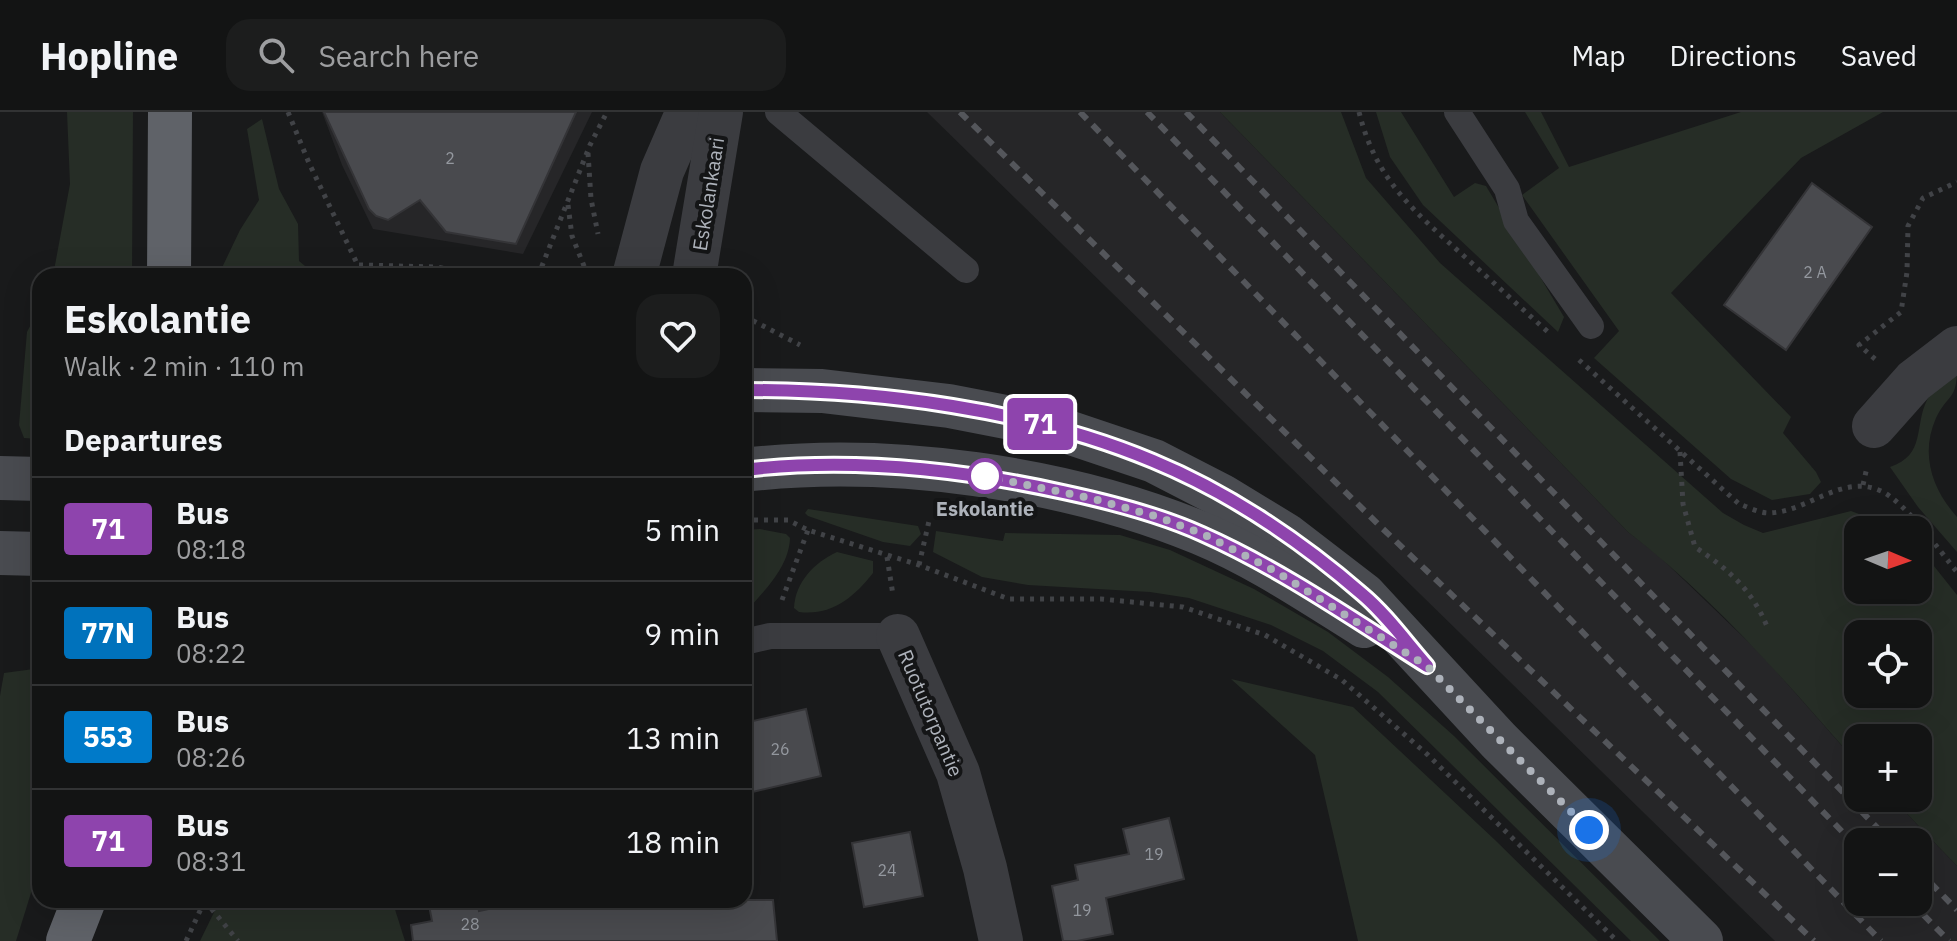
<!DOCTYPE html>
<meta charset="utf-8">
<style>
:root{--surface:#131414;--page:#1c1d1d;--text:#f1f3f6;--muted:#9d9ea0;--line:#323334}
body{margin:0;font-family:"IBM Plex Sans",sans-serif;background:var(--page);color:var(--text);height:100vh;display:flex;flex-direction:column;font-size:30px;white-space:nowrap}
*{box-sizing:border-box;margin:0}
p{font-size:26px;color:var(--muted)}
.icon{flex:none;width:44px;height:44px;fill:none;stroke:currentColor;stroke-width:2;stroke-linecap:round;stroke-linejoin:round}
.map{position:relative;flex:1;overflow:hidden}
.sheet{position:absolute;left:32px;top:156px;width:720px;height:640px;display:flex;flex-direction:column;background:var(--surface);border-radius:24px;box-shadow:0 8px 32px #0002,0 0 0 2px var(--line)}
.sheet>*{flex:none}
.badge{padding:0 16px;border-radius:6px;font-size:28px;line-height:52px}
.needle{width:52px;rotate:92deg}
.buttons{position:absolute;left:1844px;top:404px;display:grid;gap:16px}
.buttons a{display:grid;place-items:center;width:88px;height:88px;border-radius:16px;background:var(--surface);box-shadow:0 8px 32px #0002,0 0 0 2px var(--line);font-size:40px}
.you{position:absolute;width:40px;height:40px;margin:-20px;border:6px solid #fff;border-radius:50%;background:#1a73e8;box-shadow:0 0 0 12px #1a73e833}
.map>.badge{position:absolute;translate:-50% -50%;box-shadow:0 0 0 4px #fff}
h2{padding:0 32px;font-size:30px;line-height:72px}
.round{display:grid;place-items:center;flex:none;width:84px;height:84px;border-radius:24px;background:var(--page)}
.summary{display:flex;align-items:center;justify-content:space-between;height:136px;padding:0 32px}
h1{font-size:38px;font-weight:800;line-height:60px}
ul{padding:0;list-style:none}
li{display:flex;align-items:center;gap:24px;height:104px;padding:0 32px;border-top:2px solid var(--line)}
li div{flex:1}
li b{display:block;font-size:30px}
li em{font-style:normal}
li .badge{min-width:88px;font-weight:700;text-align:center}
header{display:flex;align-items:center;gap:48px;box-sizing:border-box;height:112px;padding:0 40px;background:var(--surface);border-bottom:2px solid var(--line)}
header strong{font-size:38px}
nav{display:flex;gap:44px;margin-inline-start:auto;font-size:28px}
.search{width:560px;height:72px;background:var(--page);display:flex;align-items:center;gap:20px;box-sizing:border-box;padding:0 28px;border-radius:24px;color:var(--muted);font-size:30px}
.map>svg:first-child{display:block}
</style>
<header>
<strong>Hopline</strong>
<div class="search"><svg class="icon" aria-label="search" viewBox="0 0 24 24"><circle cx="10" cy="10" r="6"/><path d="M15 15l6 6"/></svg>Search here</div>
<nav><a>Map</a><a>Directions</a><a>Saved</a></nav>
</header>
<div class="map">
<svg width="1957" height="829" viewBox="0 0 1957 829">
<rect width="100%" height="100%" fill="#191a1b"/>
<!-- built -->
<g fill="#262628" fill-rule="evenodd">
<polygon points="322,0 592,0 523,142 373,117 342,53"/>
<path d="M927,0H1220L1628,420L1658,443L1762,543L1858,652V686H1892L1957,754V829H1775ZM1858,730H1918V790H1858Z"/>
</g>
<!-- green -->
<g fill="#262d26" fill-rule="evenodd">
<polygon points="67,0 133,0 132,164 53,164 70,72"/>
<path d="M1220,0H1341L1366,66L1440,151L1723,401L1744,413L1763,421L1851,399L1902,418H1858V478H1918V434L1957,483V754L1892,686H1918V626H1858V652C1786,570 1714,486 1628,420ZM1858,522H1918V582H1858Z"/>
<polygon points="1376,0 1401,0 1454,85 1475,71 1486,74 1564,205 1558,220 1423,93 1390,45"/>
<polygon points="1525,0 1541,0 1569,55 1741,0 1883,0 1801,46 1671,181 1791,305 1783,321 1816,360 1821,370 1810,382 1772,388 1731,367 1594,246 1619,219 1522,83 1559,56"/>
<polygon points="262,7 279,77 298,112 299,149 317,164 218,164 240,118 259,88 247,17"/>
<polygon points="40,195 40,327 24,326 19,313 27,220"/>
<path d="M1957,256C1957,289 1948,281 1936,306C1920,342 1932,377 1957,405V440L1918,395L1890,355C1926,343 1914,314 1927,288C1934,274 1945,265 1957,256Z"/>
<polygon points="808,397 918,414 921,422 910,434 883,430 808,404 805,401"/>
<path d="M760,417L786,422L790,426C789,456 763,480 744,502V418Z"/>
<polygon points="936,419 1003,429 1005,421 1120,423 1170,438 1254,477 1328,520 1388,565 1454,624 1660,829 1631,829 1378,580 1323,539 1271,513 1189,486 1150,480 1028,473 982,465 933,440"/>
<path d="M837,440L873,449V461C854,485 832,504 799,500L794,496C795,470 815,450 837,440Z"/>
<polygon points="34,557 40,562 40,752 16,829 0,829 0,584 4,561"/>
<polygon points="1231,567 1353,595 1495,728 1598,829 1358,829 1315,643"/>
<polygon points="220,788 392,788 405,829 200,829"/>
</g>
<!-- building -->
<g fill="#494a4e" stroke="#343437" stroke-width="2">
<polygon points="324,0 576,0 516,132 446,120 420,88 388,108 376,104 369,97"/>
<polygon points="1812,71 1872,115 1786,238 1724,193"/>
<polygon points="806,597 821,664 744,682 744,611"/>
<polygon points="1169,706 1184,767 1106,786 1113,822 1077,829 1063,829 1052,774 1078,768 1075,753 1129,742 1123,717"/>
<polygon points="910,720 923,784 864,795 852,731"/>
<polygon points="428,788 477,788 479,799 531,788 773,788 777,829 413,829 411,813 432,809"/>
</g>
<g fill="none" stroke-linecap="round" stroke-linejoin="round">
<!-- path -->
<g stroke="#414347" stroke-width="5" stroke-dasharray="4 6" stroke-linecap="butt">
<polyline points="288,0 309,51 363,164"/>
<path d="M1359,0C1376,69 1415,100 1465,145C1493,170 1520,195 1548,220"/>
<polyline points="588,41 591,87 598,122"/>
<polyline points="568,93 572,124 588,164"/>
<polyline points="359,153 437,155 477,164"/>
<polyline points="538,164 590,33 607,0"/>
<polyline points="744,204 800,233"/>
<polyline points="1875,247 1859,233 1901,200 1907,160 1908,114 1923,86 1957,70"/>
<path d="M1579,248L1739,392C1748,395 1759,401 1769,401C1808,400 1842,361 1881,379C1905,390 1939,438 1957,460"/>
<path d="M1680,340L1683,392L1695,435C1728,457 1753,478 1768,517"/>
<polyline points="1863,373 1867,355"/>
<polyline points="744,408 788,408 808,418 919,453 1009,487 1101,487 1183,495 1265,523 1342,568 1428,643 1617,829"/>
<polyline points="887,445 893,483"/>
<polyline points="919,453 929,409"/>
<polyline points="782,488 808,418"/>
<polyline points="205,789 238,829"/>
<polyline points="186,829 205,788"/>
</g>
<!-- service -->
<g stroke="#3b3c40" stroke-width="26">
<polyline points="778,0 966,158"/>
<polyline points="1457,0 1507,77 1516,109 1591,214"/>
<polyline points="744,530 770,524 898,524"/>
</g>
<!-- minor -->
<g stroke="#3b3c40" stroke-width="44">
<polyline points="1874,314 1914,269 1957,236"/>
<polyline points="898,524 958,661 985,756 1001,829"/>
</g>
<!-- tertiary -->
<g stroke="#3b3c40" stroke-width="44">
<polyline points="634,164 662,59 685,6 691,0"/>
<polyline points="694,164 721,0"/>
</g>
<!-- secondary -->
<g stroke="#494b50" stroke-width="44">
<polyline points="744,278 822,279 949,294 1047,313 1154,349 1222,384 1286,423 1364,483 1499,629 1701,829"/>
<path d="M744,358C889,341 1064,365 1200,421C1258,445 1311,481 1364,514"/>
<polyline points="0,366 40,367"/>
<polyline points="0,441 40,442"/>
</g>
<!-- trunk -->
<g stroke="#5f6268" stroke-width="44">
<polyline points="169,164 170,0"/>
<polyline points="68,829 84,788"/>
</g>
<!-- rail -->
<g stroke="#54565b" stroke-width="6" stroke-dasharray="10 8" stroke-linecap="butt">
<polyline points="960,0 1383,417 1814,829"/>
<polyline points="1080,0 1881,829"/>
<polyline points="1147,0 1858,736"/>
<polyline points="1186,0 1891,730"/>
<polyline points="1918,758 1957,798"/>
<polyline points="1911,790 1949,829"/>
</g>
</g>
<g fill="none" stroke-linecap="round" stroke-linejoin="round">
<defs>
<path id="line" d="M744,278C878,278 1029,297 1153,349C1228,380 1301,429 1362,482C1386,502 1406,530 1427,554C1354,508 1281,457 1202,422C1158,402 1110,390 1063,380C959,357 851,345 744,358"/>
</defs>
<!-- line casing -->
<use href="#line" stroke="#fff" stroke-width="18"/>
<!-- line -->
<use href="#line" stroke="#8e44ad" stroke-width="12"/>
<!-- walk -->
<polyline stroke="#adb2ba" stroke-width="8" stroke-dasharray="0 14.4" points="985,364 1094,387 1158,405 1203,422 1275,459 1427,554 1589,718"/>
</g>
<!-- markers -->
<circle fill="#fff" stroke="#8e44ad" stroke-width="4" cx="985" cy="364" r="16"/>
<g text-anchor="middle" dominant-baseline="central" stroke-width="8" stroke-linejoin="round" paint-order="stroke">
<!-- number labels -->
<g font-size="16" fill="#94989f">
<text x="450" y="46">2</text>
<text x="1815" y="160">2 A</text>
<text x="780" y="637">26</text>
<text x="1154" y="742">19</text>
<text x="887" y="758">24</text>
<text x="1082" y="798">19</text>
<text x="470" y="812">28</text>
</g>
<!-- street labels -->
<g font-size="20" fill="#adb2ba" stroke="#141516">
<text transform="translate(708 82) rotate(-81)">Eskolankaari</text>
<text transform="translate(931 601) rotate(67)">Ruotutorpantie</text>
</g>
<!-- stop labels -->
<g font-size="20" font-weight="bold" fill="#adb2ba" stroke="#141516">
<text x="985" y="396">Eskolantie</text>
</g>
</g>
</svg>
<div class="buttons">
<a><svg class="needle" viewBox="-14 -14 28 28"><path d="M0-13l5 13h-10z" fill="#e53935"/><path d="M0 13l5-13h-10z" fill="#9d9ea0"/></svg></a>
<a><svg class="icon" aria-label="locate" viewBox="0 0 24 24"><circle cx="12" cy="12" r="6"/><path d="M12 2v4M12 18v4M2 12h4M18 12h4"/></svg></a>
<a>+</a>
<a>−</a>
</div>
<div class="you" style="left:1589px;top:718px"></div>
<b class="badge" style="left:1040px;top:312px;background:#8e44ad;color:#fff">71</b>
<section class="sheet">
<div class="summary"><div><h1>Eskolantie</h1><p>Walk · 2 min · 110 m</p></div><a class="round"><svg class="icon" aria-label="heart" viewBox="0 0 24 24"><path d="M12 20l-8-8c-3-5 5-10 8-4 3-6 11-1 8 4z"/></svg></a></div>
<h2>Departures</h2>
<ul>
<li><span class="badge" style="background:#8e44ad;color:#fff">71</span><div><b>Bus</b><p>08:18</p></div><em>5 min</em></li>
<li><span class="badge" style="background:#0072bc;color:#fff">77N</span><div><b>Bus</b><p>08:22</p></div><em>9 min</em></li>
<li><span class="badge" style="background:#007ac9;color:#fff">553</span><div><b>Bus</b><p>08:26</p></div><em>13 min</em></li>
<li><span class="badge" style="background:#8e44ad;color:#fff">71</span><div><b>Bus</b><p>08:31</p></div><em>18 min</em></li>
</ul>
</section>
</div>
